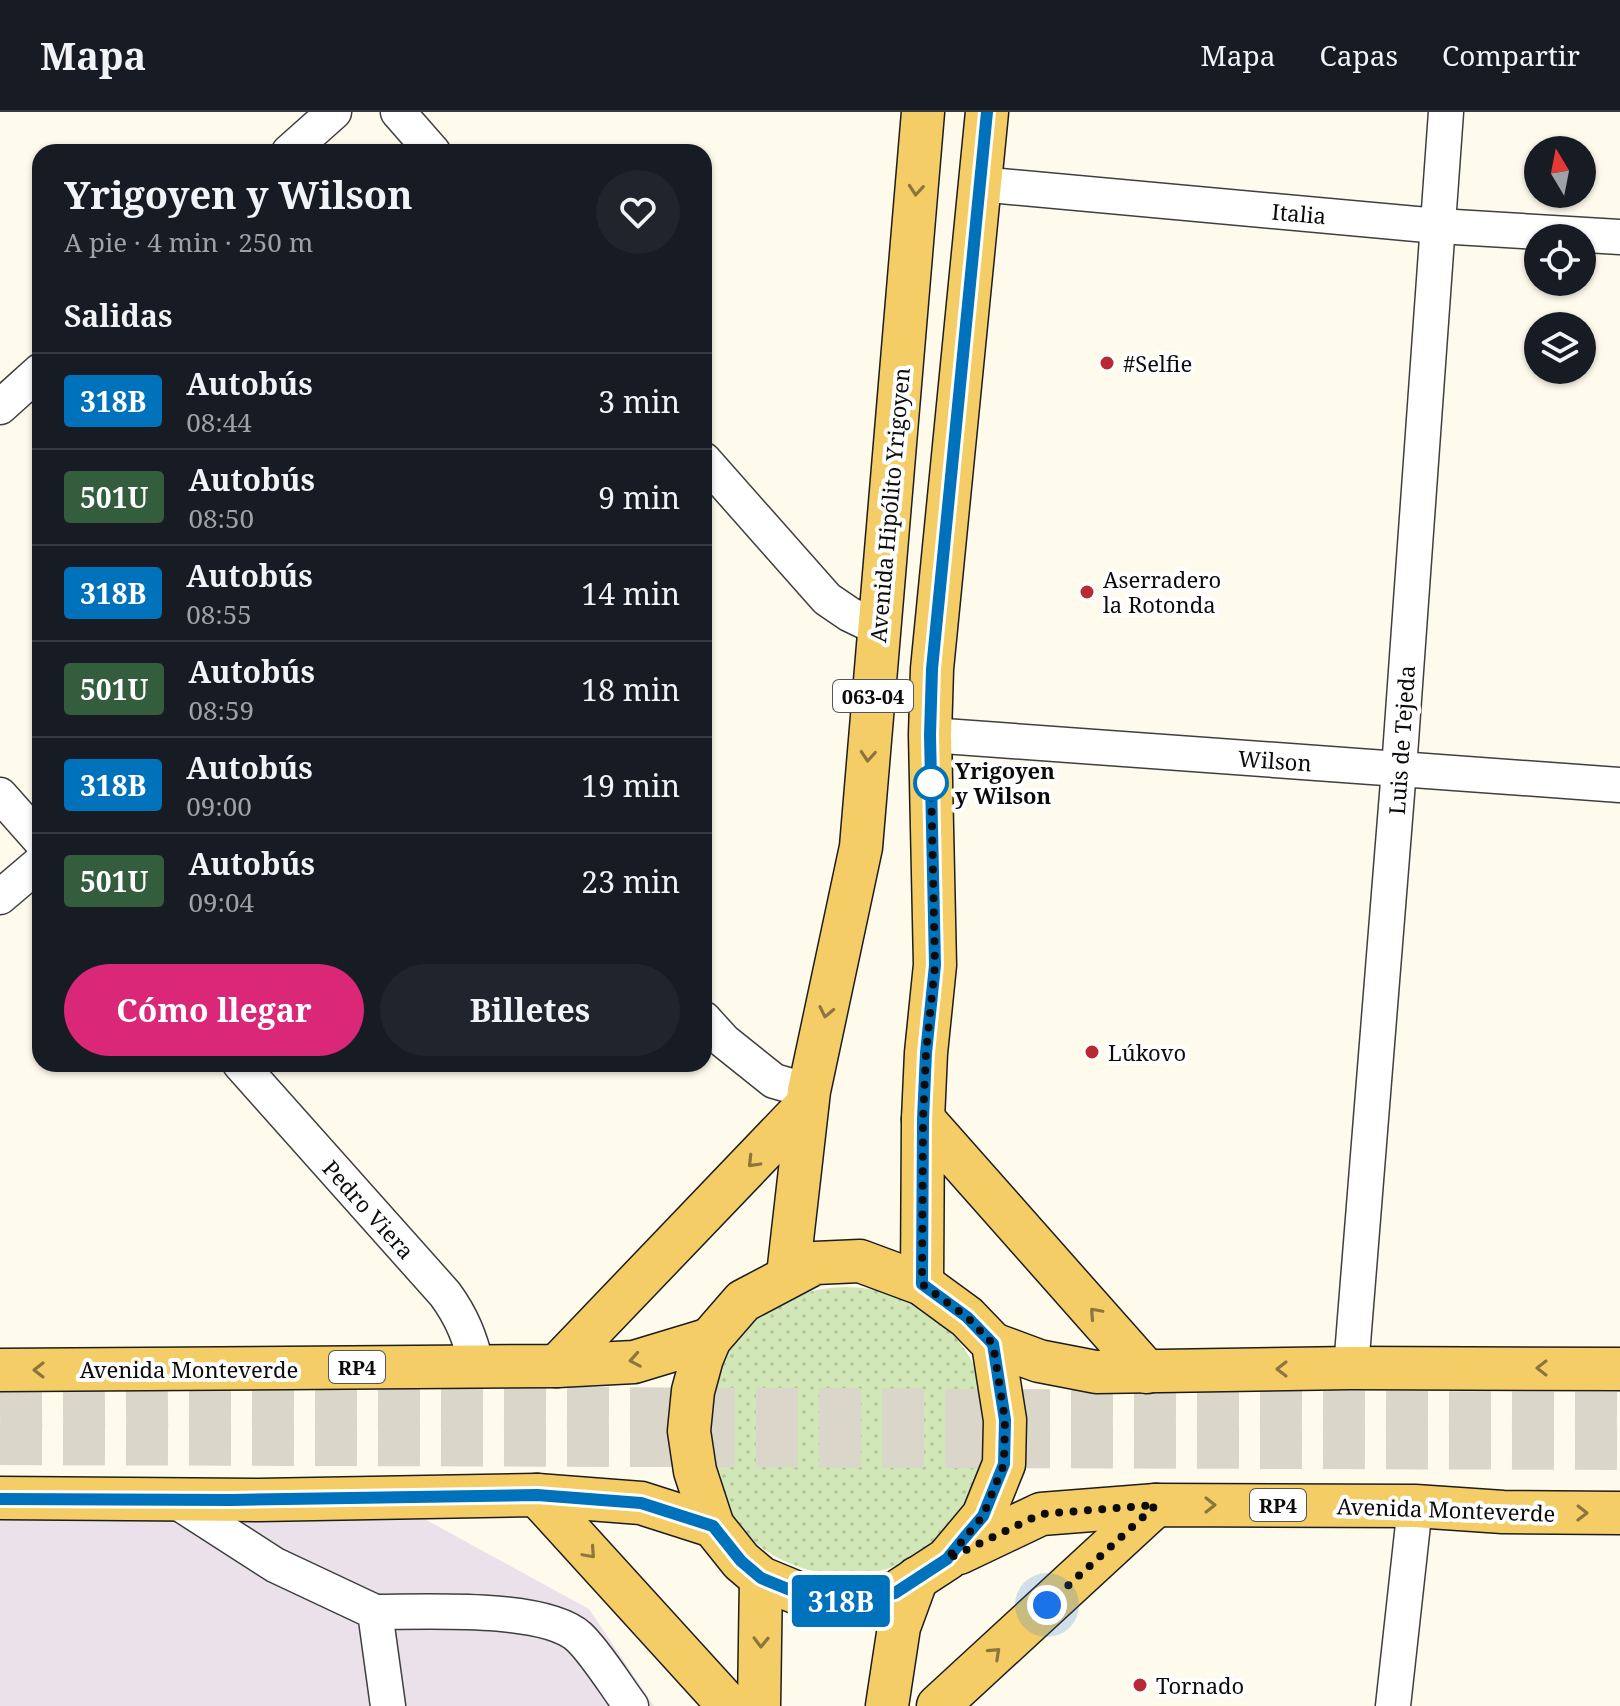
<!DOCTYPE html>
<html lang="es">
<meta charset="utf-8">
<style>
:root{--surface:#171b24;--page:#20242c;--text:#f1f3f6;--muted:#9ea1a6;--line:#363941;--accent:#db2777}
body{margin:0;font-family:"Noto Serif",serif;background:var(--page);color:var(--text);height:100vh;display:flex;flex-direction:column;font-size:30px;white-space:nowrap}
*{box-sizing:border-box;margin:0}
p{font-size:26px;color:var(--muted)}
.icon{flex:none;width:44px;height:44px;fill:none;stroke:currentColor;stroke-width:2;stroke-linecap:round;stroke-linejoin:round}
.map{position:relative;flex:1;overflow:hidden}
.panel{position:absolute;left:32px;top:32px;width:680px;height:928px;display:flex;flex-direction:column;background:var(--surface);border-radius:24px;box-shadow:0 2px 6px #0004}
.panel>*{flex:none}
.badge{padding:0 16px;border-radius:6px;font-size:28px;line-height:52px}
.needle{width:52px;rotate:350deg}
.tools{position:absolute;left:1524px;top:24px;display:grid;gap:16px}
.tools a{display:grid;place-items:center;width:72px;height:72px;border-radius:50%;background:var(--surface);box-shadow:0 2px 6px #0004;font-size:40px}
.you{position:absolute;width:40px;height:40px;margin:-20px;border:6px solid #fff;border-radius:50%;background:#1a73e8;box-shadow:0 0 0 12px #1a73e833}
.map>.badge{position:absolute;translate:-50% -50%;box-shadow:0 0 0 4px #fff}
h2{padding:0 32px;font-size:30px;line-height:72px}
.round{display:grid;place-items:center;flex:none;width:84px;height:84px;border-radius:42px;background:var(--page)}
.head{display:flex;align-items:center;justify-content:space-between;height:136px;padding:0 32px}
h1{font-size:38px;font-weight:700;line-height:60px}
.button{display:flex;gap:16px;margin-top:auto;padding:16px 32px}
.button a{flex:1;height:92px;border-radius:48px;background:var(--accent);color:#fff;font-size:32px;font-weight:700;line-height:92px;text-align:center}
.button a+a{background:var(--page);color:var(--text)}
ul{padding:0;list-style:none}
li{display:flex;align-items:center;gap:24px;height:96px;padding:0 32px;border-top:2px solid var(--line)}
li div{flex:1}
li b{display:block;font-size:30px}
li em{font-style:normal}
li .badge{min-width:88px;font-weight:700;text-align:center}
header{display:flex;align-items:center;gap:48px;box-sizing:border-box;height:112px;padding:0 40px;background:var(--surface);border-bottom:2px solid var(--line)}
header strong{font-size:38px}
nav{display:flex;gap:44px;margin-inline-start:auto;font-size:28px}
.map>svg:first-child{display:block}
</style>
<header>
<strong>Mapa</strong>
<nav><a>Mapa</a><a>Capas</a><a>Compartir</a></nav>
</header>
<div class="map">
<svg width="1620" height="1594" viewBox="0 0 1620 1594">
<defs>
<pattern id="grass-dots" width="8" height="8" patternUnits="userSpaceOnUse" patternTransform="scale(2)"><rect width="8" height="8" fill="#d2e7b7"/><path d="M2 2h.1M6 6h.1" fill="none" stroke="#b3c59c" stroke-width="1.8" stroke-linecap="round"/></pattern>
</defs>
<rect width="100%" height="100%" fill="#fefaec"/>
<!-- industrial -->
<polygon fill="#eae1eb" points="0,1400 419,1404 589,1497 654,1594 0,1594"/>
<!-- grass -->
<circle fill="url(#grass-dots)" cx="846" cy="1319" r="144"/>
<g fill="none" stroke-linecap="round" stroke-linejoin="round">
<!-- major-tunnel -->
<g stroke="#dad6ca" stroke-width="42" stroke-dasharray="42 21" stroke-linecap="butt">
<polyline points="0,1296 183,1294 1620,1301"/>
<polyline points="0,1332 1620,1337"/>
</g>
<defs>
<g id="minor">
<polyline points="398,0 433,40"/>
<polyline points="289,40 334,0"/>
<polyline points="979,72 1438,114 1620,125"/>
<polyline points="0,295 40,259"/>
<polyline points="704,348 827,487 849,502 878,516"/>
<polyline points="930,623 1620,673"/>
<polyline points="0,683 40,728"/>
<polyline points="0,785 40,751"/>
<polyline points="704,907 724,929 774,969 809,979"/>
<path d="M240,952L445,1182C462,1205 470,1226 477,1254"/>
<polyline points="1351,1256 1399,657 1446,0"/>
<polyline points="174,1388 275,1453 375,1500 388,1594"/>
<path d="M375,1500C422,1500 544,1493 579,1525C596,1541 616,1574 631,1594"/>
<polyline points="1393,1594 1415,1394"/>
</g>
<g id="major">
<polyline points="923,1007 1147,1260"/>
<polygon points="860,1149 922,1172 967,1205 993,1232 1005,1308 1004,1352 983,1404 947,1447 895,1481 845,1490 800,1482 761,1466 741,1449 713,1414 695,1359 689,1319 693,1279 702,1246 710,1227 743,1189 815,1151"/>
<polyline points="788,1163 809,979 861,735 923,0"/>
<polyline points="922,1172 923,1007 926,941 935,853 930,623 932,557 987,0"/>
<polyline points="993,1232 1039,1249 1096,1260 1351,1256 1620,1257"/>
<polyline points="557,1254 807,993"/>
<polyline points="0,1258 557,1254 634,1250 710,1227"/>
<polyline points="537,1383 729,1594"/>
<polyline points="0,1386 259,1388 537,1383 641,1391 713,1414"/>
<polyline points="959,1441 1041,1402 1156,1393 1415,1394 1503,1400 1620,1401"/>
<polyline points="759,1594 761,1466"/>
<polyline points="887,1594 899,1515 917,1466"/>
<polyline points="938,1594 1156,1393"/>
</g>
</defs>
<!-- minor casing -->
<use href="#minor" stroke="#3f3f3f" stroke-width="37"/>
<!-- major casing -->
<use href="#major" stroke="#1d1d1d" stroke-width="45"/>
<!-- minor -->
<use href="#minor" stroke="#fff" stroke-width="34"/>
<!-- major -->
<use href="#major" stroke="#f4cd67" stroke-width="42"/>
</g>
<!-- one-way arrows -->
<defs><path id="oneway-chevron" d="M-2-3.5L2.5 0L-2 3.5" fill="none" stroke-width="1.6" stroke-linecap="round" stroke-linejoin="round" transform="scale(2)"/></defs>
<g stroke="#8c763e">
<use href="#oneway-chevron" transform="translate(916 78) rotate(95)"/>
<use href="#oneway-chevron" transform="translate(868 644) rotate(94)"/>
<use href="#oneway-chevron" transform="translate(826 900) rotate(102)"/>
<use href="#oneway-chevron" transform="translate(753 1050) rotate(134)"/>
<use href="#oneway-chevron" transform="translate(1095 1201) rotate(-132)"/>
<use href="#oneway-chevron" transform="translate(635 1248) rotate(170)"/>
<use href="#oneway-chevron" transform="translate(1542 1256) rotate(-180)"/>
<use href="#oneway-chevron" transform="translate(1282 1257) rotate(180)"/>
<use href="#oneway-chevron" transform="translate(39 1258) rotate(180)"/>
<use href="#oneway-chevron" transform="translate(1210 1393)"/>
<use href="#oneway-chevron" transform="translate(1582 1401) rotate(1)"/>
<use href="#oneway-chevron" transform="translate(590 1441) rotate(48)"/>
<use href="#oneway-chevron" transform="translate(761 1530) rotate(91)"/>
<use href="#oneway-chevron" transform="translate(995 1541) rotate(-43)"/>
</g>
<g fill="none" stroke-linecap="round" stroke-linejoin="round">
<defs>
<polyline id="line" points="0,1387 231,1388 537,1383 641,1391 713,1414 741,1449 761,1466 800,1482 845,1490 895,1481 947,1447 965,1425 983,1404 1004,1352 1005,1308 993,1232 967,1205 922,1172 923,1007 926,941 935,853 930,623 932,557 987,0"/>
</defs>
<!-- line casing -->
<use href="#line" stroke="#fff" stroke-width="18"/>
<!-- line -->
<use href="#line" stroke="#0072bc" stroke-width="12"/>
<!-- walk -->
<polyline stroke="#0c0c0c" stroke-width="8" stroke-dasharray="0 14.4" points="931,671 935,853 926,941 923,1007 922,1172 967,1205 993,1232 1005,1308 1004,1352 983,1404 947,1447 1041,1402 1156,1393 1047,1493"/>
</g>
<!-- markers -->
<g fill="#b82934" stroke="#fff" stroke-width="3">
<circle cx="1107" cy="251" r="8"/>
<circle cx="1087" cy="480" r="8"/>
<circle cx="1092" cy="940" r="8"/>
<circle cx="1140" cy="1573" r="8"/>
</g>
<circle fill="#fff" stroke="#0072bc" stroke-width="4" cx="931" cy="671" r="16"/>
<g text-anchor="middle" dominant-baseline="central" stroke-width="8" stroke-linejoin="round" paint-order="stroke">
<!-- shield labels -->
<g fill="#fff" stroke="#555" stroke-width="2">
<rect x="833" y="568" width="80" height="32" rx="6"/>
<rect x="329" y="1239" width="56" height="32" rx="6"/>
<rect x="1250" y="1377" width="56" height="32" rx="6"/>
</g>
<g font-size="20" font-weight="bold" fill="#0c0c0c">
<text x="873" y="584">063-04</text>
<text x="357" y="1255">RP4</text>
<text x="1278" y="1393">RP4</text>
</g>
<!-- street labels -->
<g font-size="22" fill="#0c0c0c" stroke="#fff">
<text transform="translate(1299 101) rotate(5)">Italia</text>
<text transform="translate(889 393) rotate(-85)">Avenida Hipólito Yrigoyen</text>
<text transform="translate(1401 628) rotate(-86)">Luis de Tejeda</text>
<text transform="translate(1275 648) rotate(4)">Wilson</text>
<text transform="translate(369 1097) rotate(48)">Pedro Viera</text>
<text x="189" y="1257">Avenida Monteverde</text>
<text transform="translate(1446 1397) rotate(2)">Avenida Monteverde</text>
</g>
<!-- poi labels -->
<g font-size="22" fill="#0c0c0c" stroke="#fff" text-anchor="start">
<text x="1123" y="251">#Selfie</text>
<text x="1103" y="467">Aserradero<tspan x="1103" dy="25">la Rotonda</tspan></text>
<text x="1108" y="940">Lúkovo</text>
<text x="1156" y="1573">Tornado</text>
</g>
<!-- stop labels -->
<g font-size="22" font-weight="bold" fill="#0c0c0c" stroke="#fff" text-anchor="start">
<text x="955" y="658">Yrigoyen<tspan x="955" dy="25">y Wilson</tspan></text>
</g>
</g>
</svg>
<div class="tools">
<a><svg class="needle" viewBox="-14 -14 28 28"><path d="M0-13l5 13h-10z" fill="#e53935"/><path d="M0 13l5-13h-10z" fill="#9ea1a6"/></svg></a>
<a><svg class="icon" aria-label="locate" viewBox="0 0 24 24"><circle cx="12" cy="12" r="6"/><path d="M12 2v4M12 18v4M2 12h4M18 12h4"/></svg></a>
<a><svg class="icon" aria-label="layers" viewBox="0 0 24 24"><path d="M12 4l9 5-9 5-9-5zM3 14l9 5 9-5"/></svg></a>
</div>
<div class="you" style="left:1047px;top:1493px"></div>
<b class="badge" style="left:841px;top:1489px;background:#0072bc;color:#fff">318B</b>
<section class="panel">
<div class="head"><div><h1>Yrigoyen y Wilson</h1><p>A pie · 4 min · 250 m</p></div><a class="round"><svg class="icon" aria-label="heart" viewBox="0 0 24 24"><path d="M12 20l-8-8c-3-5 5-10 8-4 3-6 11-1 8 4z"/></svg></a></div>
<h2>Salidas</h2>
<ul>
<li><span class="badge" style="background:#0072bc;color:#fff">318B</span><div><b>Autobús</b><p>08:44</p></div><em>3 min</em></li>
<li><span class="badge" style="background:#345d3d;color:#fff">501U</span><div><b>Autobús</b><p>08:50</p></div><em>9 min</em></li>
<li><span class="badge" style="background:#0072bc;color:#fff">318B</span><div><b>Autobús</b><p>08:55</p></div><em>14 min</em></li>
<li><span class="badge" style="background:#345d3d;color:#fff">501U</span><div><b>Autobús</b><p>08:59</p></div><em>18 min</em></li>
<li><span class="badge" style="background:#0072bc;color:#fff">318B</span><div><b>Autobús</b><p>09:00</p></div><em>19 min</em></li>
<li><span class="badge" style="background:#345d3d;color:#fff">501U</span><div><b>Autobús</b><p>09:04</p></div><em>23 min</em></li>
</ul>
<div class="button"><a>Cómo llegar</a><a>Billetes</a></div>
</section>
</div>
